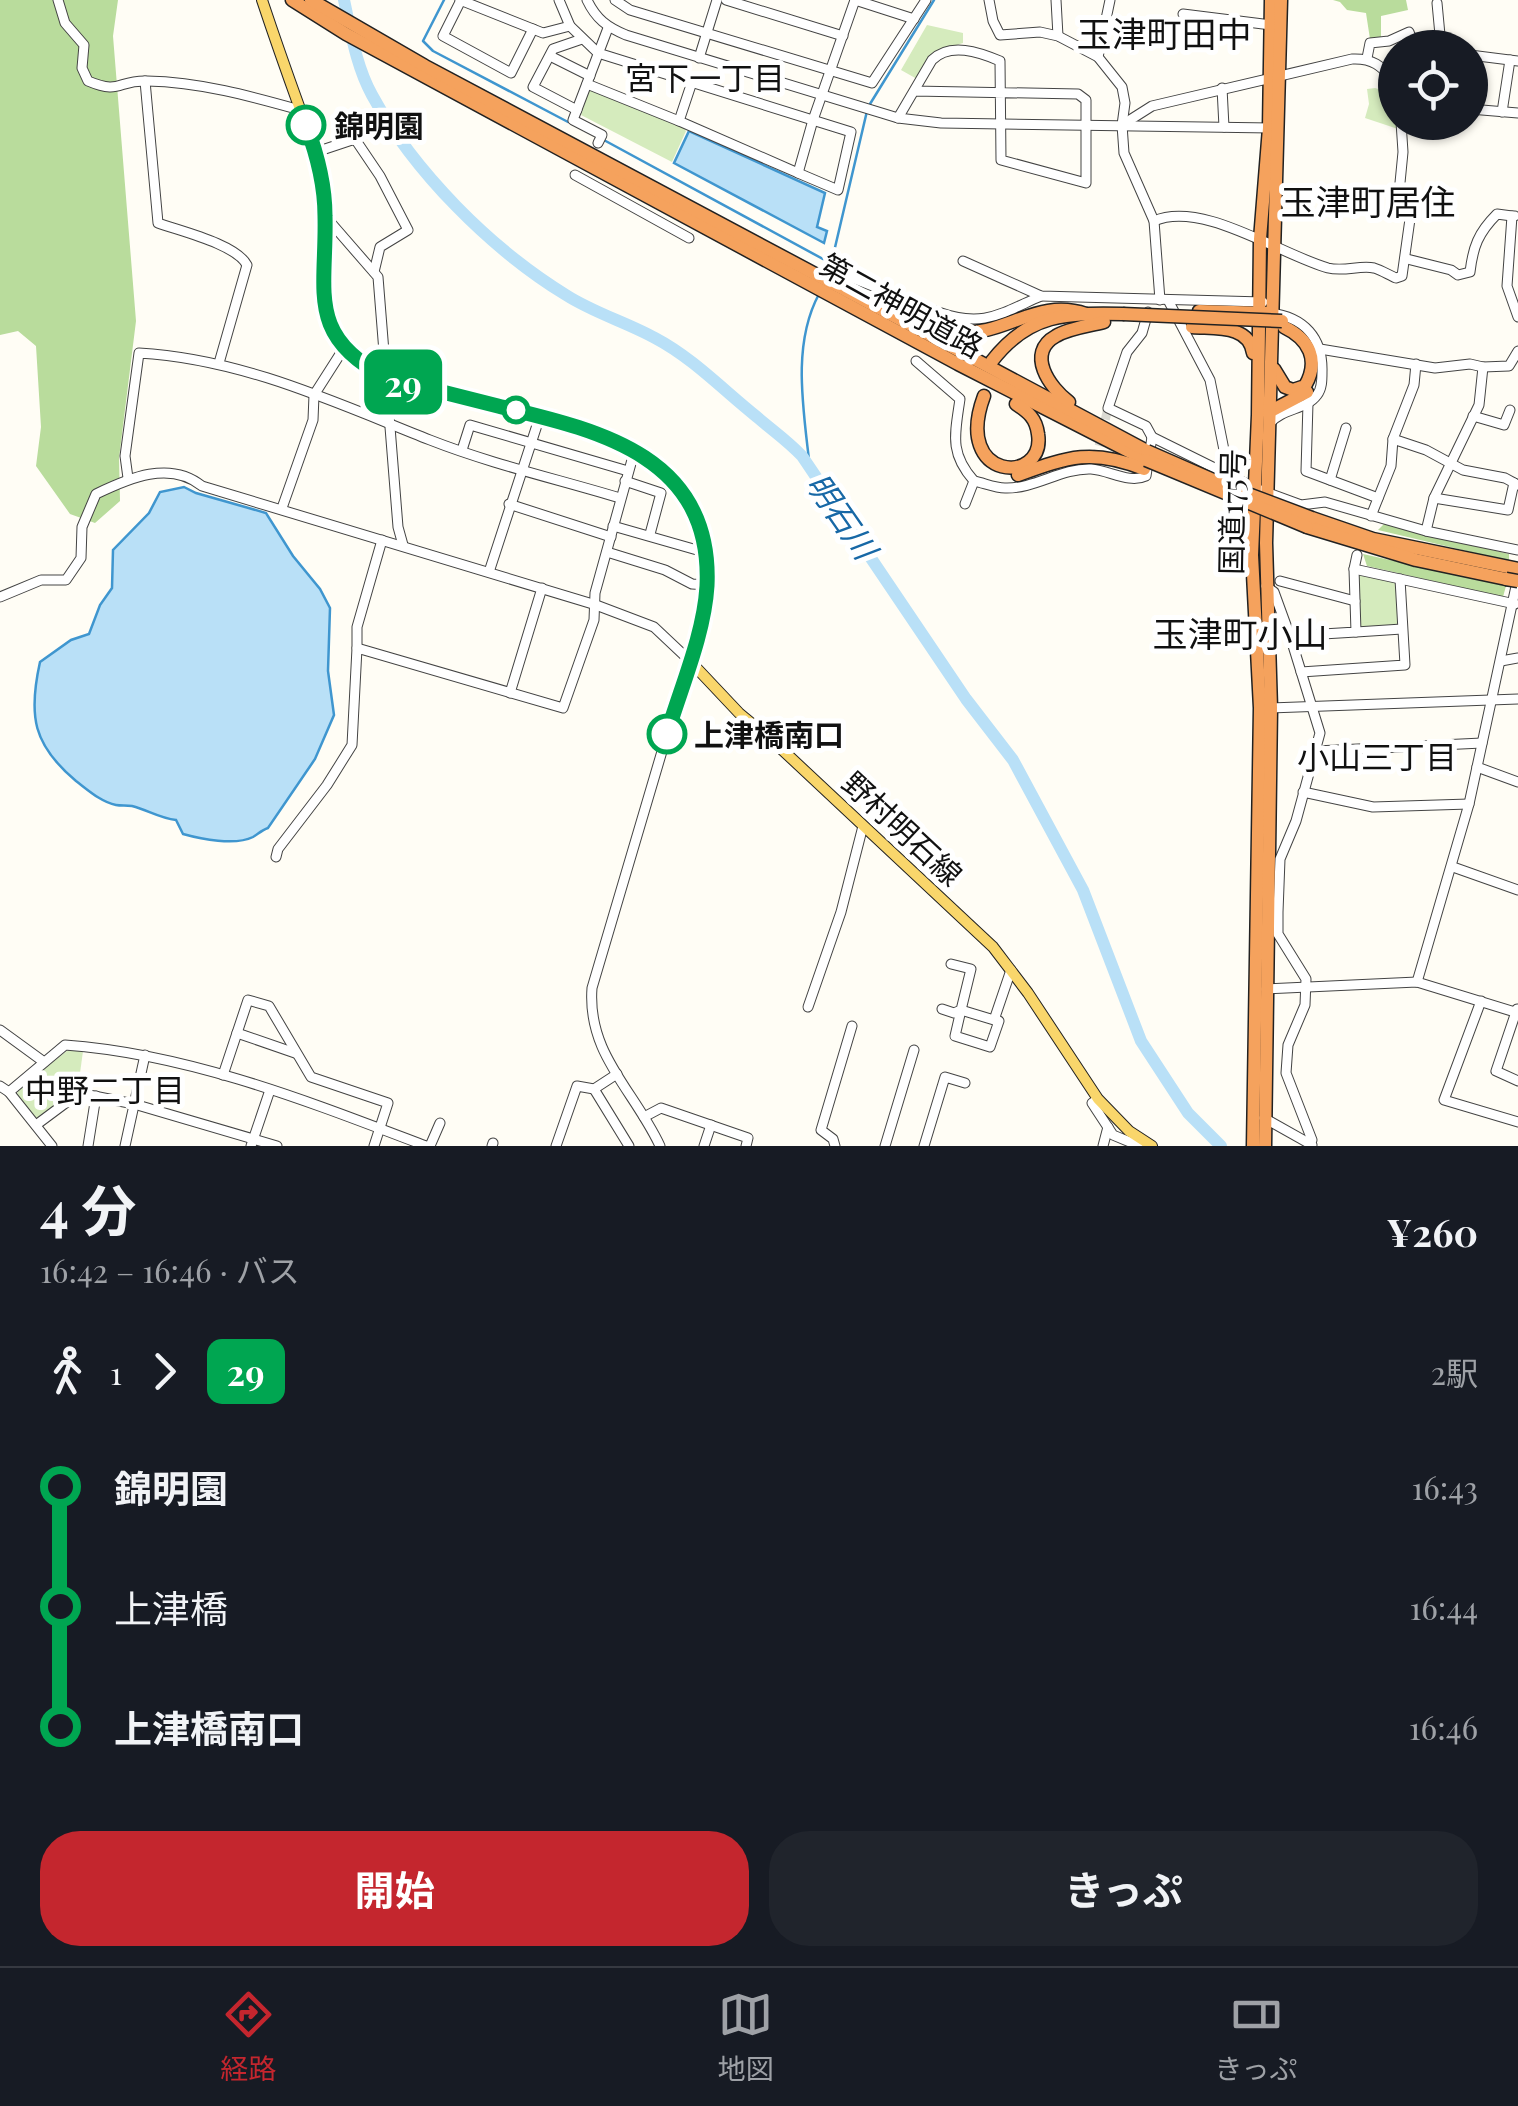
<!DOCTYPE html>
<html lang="ja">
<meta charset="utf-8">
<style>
:root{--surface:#171b24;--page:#20242c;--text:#f1f3f6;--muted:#9ea1a6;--line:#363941;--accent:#c4262e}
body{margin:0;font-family:"Playfair Display","Noto Sans JP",serif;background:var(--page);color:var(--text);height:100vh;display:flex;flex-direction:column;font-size:38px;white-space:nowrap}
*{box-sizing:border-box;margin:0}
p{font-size:32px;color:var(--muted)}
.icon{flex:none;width:55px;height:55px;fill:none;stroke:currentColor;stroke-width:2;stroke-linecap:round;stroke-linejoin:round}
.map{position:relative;height:1146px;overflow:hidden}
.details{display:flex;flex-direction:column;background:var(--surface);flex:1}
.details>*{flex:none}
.badge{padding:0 20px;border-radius:15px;font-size:35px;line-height:65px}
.buttons{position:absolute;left:1378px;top:30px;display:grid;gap:20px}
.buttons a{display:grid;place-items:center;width:110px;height:110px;border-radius:50%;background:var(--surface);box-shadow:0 2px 8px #0004;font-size:50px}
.map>.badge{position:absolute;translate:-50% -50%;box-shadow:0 0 0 5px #fff}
.legs{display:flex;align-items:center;gap:15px;height:110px;padding:0 40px;font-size:32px}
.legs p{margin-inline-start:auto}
.summary{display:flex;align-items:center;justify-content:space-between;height:170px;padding:0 40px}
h1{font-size:55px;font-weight:700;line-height:75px}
.button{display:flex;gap:20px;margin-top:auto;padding:20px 40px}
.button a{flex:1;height:115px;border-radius:40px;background:var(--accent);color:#fff;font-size:40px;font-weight:700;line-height:115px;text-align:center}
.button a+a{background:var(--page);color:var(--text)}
ul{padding:0 40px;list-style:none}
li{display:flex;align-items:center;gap:35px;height:120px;font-size:38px}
li i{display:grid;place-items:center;width:15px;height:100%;margin:0 12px;background:currentColor}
li i::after{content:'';width:25px;height:25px;margin:-12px;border:8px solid;border-radius:50%;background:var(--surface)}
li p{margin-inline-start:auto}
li:first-child i{background:linear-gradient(#0000 50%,currentColor 0)}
li:last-child i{background:linear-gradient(currentColor 50%,#0000 0)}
.menu{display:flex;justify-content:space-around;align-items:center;height:140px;border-top:2px solid var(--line);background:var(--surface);font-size:28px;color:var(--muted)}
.menu a{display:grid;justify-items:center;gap:5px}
.menu .current{color:var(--accent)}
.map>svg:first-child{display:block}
</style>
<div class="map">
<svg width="1518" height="1146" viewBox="0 0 1518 1146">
<rect width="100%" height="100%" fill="#fffdf5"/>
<!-- green -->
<g fill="#d5ebbd">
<polygon points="927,25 963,33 963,43 932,53 917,79 901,70"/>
<polygon points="592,88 683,127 686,131 672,162 581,115 589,90"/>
<polygon points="1375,88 1395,94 1398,129 1365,118 1369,104 1367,89"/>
<polygon points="1359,573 1398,582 1399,623 1395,628 1362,629 1359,626"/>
<polygon points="68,1050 83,1051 78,1088 41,1118 34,1119 17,1094 19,1089"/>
</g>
<!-- forest -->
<g fill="#b9dc9c">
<polygon points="0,0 118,0 113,36 136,321 119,458 120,501 95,523 70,514 36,466 41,427 36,346 18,331 0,335"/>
<polygon points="1333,0 1406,0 1408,10 1381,16 1381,39 1370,39 1366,13 1347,10 1340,2"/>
<polygon points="1384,524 1509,554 1509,561 1378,530"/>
<polygon points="1363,554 1506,586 1503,597 1367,566"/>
</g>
<!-- water -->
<g fill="#b9e0f7" stroke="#3f96cf" stroke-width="2.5">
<polygon points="689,131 825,193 817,227 827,231 824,243 674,163"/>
<path d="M184,487L196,493L266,513L293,556L320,589L330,608L328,671L334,715L315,759L268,828C262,830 258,834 253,837C235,846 201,839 183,834L176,820C159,818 148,810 132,806C127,805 121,806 116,805C101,802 88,790 76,781C33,745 28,716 40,662L71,640L89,634L100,605L112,588L113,550L149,513L160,492Z"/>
</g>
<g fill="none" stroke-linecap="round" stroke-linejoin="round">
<!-- stream -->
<g stroke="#3f96cf" stroke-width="2.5">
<polyline points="444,0 423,41 433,51 568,122"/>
<polyline points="870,104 934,0"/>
<polyline points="602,139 834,265"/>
<polyline points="829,273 867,111"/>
<path d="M810,469C804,412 791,346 819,294"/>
</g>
<!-- river -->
<path stroke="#b9e0f7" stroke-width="12" d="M344,0C351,32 356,66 372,95C414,172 491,249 566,295C594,313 626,322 655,338C693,358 723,390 757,417C772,430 788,441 802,456L966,699L1013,760L1083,890L1141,1041L1188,1113L1221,1146"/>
<!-- minor-tunnel -->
<polyline stroke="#dbdad3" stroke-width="9" stroke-dasharray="9 4.5" stroke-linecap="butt" points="1096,459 1108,408"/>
<defs>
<g id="minor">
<path d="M58,0L65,23L84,45L82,68L88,81C121,95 117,80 147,81C200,82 250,96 300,110"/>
<polyline points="460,0 543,33 570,26"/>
<polyline points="461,0 443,36 511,73 533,29"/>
<polyline points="559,0 570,26 598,53 851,132 838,190 798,173"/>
<path d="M587,0C596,19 607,27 626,35L898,118L941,123L1271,128"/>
<polyline points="615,0 630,10 872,83 926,0"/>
<polyline points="726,0 843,36"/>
<polyline points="855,0 914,19"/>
<polyline points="989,0 993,21 1000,35 1040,32 1058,36 1098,57 1122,87 1125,103 1122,125 1124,153 1154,221 1160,300"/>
<polyline points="1056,0 1058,36"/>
<polyline points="1437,3 1440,35 1446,48"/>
<polyline points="1183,14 1271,25"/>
<polyline points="1470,55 1518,61"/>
<polyline points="550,56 590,76"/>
<polyline points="1098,57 1110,0"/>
<polyline points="699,58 717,0"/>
<polyline points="1367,58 1370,43 1389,41 1409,32 1415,48"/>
<path d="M145,81L158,223C180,231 236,244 247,265L219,363"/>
<polyline points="692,82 679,121 798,173 813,120 855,0"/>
<polyline points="587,84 679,121"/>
<polyline points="1222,88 1224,127"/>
<polyline points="1470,109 1518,113"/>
<polyline points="577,110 533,87 553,49 582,39"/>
<polyline points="1502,112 1510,60"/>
<path d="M898,118L932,60C950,42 979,52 1000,61L1001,160L1086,183V100L1078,94L914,91"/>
<path d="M1122,125L1152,106L1352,59C1373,58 1381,66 1395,81"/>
<polyline points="598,143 602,135 573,120 608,28"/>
<polyline points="316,152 355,139 380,176 408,230 380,247 374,272"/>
<polyline points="575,175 689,238"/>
<polyline points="325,216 378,277 398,527 403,545"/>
<polyline points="1515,216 1512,216 1507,286 1518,317"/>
<path d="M1154,221C1202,200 1279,254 1328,268C1344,272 1360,265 1374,268C1381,270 1389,275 1396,278L1402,276L1410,219L1399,193L1403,152L1401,122"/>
<path d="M1407,259L1451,270L1458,275L1470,272C1473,247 1478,233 1497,214L1512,216"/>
<polyline points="963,261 1041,296 1263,302"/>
<polyline points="840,273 938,312"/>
<polyline points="1168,300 1210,380 1229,475"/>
<polyline points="1148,312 1142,333 1127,352 1108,408 1146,426 1152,437"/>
<path d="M936,316L938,312C983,328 1000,314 1041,296"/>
<polyline points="1320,349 1435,368 1470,364 1483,367 1509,366 1518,351"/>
<path d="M916,361L960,399C955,434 949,453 974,481L965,504"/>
<polyline points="1308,403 1306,471 1378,498"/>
<polyline points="1473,416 1504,425 1510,410"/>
<path d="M1270,423C1283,408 1306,410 1317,395C1322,389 1322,380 1322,372C1323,338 1304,317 1270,313"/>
<polyline points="1393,439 1426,450 1463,470 1505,478 1518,485"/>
<polyline points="462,450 470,425 628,471"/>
<path d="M128,478L125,456L139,353C243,359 334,402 430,440C491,464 557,479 620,498"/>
<polyline points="1330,480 1346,428"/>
<polyline points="625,481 661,493 650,534"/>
<path d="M974,481C984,483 995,488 1005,488C1035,489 1061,468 1091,469C1109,470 1129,484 1146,476L1152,437L1255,488L1301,505L1325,502L1426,531L1518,550"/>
<polyline points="1434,498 1508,510 1514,483"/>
<polyline points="509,504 611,537"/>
<polyline points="282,508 313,420 314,395 344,348"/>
<polyline points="1371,516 1391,466 1393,439 1414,385 1416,364"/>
<polyline points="613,526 704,552"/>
<polyline points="1426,531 1434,498 1479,405 1483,367"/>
<polyline points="607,552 665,570 692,584 707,585"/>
<polyline points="1354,569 1515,604"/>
<polyline points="489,572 540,416"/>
<polyline points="1280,581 1355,601"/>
<polyline points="1266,586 1274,592 1290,636"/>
<path d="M0,597L41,580H66L81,558L82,527L96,494C129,478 170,460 202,486L596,605L654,627L689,660L592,988C587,1054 634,1090 660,1146"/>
<polyline points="1356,632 1402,629"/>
<polyline points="357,648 357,627 382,540"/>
<polyline points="1501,661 1518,658"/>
<polyline points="1301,672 1405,665 1400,579"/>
<polyline points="510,693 542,588"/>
<polyline points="1267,708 1518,699"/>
<polyline points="1316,751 1482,743"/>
<polyline points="1477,767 1518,782"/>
<polyline points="1303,792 1373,807 1469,804"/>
<polyline points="276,857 278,849 327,785 352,745 357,648 563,708 594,620 595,593 635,449"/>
<polyline points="1453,867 1518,890"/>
<polyline points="1417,982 1469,804 1518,577"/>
<polyline points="1266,989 1417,982 1518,1013"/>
<polyline points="1481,1001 1444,1100 1518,1122"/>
<polyline points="808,1007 841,912 863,826"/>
<polyline points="942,1009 954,1013 961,1010 971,969 951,964"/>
<polyline points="1517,1009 1496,1071 1518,1081"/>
<polyline points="994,1020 961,1010 955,1036 990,1047 999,1021 994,1020 1011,970"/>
<polyline points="0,1030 44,1062"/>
<polyline points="237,1033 295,1053"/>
<polyline points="223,1075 248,1000 269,1006 311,1077 388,1103 374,1146"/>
<polyline points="0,1086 9,1092 52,1146"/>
<polyline points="594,1089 629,1146"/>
<path d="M9,1092L65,1045C190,1054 310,1102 426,1146"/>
<polyline points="1098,1099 1092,1103 1113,1135 1137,1145 1142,1140"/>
<polyline points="644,1117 661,1108 748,1138 746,1146"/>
<polyline points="1264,1118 1312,1145"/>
<polyline points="36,1125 79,1093 134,1104 277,1146"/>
<polyline points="1310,1144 1312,1140 1286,1073 1288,1045 1305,1005 1306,979 1278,934 1278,912 1280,859 1296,821 1320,733 1290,636 1356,632 1354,569 1357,555"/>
<polyline points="88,1146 96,1096"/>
<polyline points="125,1146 145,1055"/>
<polyline points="251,1146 270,1090"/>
<polyline points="430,1146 440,1123"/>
<polyline points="492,1146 493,1143"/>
<polyline points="556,1146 577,1086 594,1089 617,1074"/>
<polyline points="704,1146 711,1125"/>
<polyline points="835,1146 833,1139 821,1130 852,1026"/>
<polyline points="885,1146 914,1050"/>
<polyline points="924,1146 945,1077 965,1083"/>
<polyline points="1103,1146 1108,1127"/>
</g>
<path id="major" d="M262,0C274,36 287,73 300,109C307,128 316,147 320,167C336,252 289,328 387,378C426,388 466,398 505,408C603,431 713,458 706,586C705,611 696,636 689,660L739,713L775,743L993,947L1028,993L1098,1099L1129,1131L1152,1146"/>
<g id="highway">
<polyline points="292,0 346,34 958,364 1146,460"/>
<polyline points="311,0 425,66 1147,451"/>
<path d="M892,308C913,317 936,330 958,332C1004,337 1037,297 1086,314"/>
<polyline points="1199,311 1267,313"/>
<path d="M1192,327C1214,329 1249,324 1253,353"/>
<path d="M992,361C1029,313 1067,313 1123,314"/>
<path d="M1274,369L1285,387L1293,390L1305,386C1320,360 1309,339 1284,327"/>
<path d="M984,396C952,482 1046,485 1038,434C1036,418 1028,412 1016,404"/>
<path d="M1069,402C1050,388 1025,353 1056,336C1069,328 1089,326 1104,322"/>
<polyline points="1271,411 1307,392"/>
<path d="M1018,475C1068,457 1092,448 1144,469"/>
<polyline points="1312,518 1373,539 1518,569"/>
<polyline points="1307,527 1416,560 1506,579"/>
<polyline points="1253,1146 1260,708 1252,555 1258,415 1260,239 1269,128 1271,0"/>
<polyline points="1265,1146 1271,708 1266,543 1281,0"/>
</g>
</defs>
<!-- minor casing -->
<use href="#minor" stroke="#444" stroke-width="11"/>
<!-- major casing -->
<use href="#major" stroke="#222" stroke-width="12"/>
<!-- highway casing -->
<use href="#highway" stroke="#222" stroke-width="15"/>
<!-- minor -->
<use href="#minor" stroke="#fff" stroke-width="9"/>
<!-- major -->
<use href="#major" stroke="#f9d66b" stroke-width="10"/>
<!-- highway -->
<use href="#highway" stroke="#f5a25d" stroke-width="12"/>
<defs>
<g id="highway-bridge">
<polyline points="1123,314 1282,321"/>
<polyline points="1147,451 1227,486 1312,518"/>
<polyline points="1146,460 1307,527"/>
<polyline points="1506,579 1518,581"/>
</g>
</defs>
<!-- highway-bridge casing -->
<use href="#highway-bridge" stroke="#222" stroke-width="15" stroke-linecap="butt"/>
<!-- highway-bridge -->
<use href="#highway-bridge" stroke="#f5a25d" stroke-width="12"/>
</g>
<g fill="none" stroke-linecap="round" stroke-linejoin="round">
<defs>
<path id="line-1" d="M306,125C317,154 325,184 325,216C327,291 305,336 387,378C424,387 461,397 498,406C597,430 713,455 707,586C704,635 681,687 667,734"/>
</defs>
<!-- line-1 casing -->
<use href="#line-1" stroke="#fff" stroke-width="22"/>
<!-- line-1 -->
<use href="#line-1" stroke="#00a651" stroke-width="15"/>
</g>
<!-- markers -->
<g fill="#fff" stroke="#00a651" stroke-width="5">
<circle cx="306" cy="125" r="18"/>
<circle cx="516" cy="410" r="12"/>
<circle cx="667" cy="734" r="18"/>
</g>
<g text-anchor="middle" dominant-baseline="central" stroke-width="10" stroke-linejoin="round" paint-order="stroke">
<!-- stop labels -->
<g font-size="30" font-weight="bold" fill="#111" stroke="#fff" text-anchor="start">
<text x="334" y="125">錦明園</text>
<text x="694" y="734">上津橋南口</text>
</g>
<!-- street labels -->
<g font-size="30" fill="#111" stroke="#fff">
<text transform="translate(902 305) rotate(29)">第二神明道路</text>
<text transform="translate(1231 512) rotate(-89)">国道175号</text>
<text transform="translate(903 828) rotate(43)">野村明石線</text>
</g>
<!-- neighbourhood labels -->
<g font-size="32" fill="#111" stroke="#fff">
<text x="705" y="76">宮下一丁目</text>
<text x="1377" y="755">小山三丁目</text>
<text x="105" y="1088">中野二丁目</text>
</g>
<!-- water labels -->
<g font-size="32" font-style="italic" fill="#1768a6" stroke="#fff">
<text transform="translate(843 515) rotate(55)">明石川</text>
</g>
<!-- quarter labels -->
<g font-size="35" fill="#111" stroke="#fff">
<text x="1164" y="32">玉津町田中</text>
<text x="1368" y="200">玉津町居住</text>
<text x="1240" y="632">玉津町小山</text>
</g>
</g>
</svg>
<div class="buttons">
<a><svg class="icon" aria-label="locate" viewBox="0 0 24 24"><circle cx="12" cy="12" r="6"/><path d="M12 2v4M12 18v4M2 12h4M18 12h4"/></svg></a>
</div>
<b class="badge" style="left:403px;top:382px;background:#00a651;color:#fff">29</b>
</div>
<section class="details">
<div class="summary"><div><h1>4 分</h1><p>16:42 – 16:46 · バス</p></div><b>¥260</b></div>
<div class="legs"><svg class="icon" aria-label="walk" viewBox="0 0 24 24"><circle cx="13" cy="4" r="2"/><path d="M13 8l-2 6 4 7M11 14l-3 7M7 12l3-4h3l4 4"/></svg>1<svg class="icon" aria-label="forward" viewBox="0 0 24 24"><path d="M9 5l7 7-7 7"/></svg><b class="badge" style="background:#00a651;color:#fff">29</b><p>2駅</p></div>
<ul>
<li><i style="color:#00a651"></i><b>錦明園</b><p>16:43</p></li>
<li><i style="color:#00a651"></i><span>上津橋</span><p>16:44</p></li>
<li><i style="color:#00a651"></i><b>上津橋南口</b><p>16:46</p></li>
</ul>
<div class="button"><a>開始</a><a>きっぷ</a></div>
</section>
<nav class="menu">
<a class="current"><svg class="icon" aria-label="directions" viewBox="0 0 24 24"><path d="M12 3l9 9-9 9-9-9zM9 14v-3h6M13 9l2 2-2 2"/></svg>経路</a>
<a><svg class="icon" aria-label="map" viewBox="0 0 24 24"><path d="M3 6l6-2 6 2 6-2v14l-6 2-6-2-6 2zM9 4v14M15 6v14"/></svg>地図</a>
<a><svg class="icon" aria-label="tickets" viewBox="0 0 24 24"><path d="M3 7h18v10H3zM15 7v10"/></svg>きっぷ</a>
</nav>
